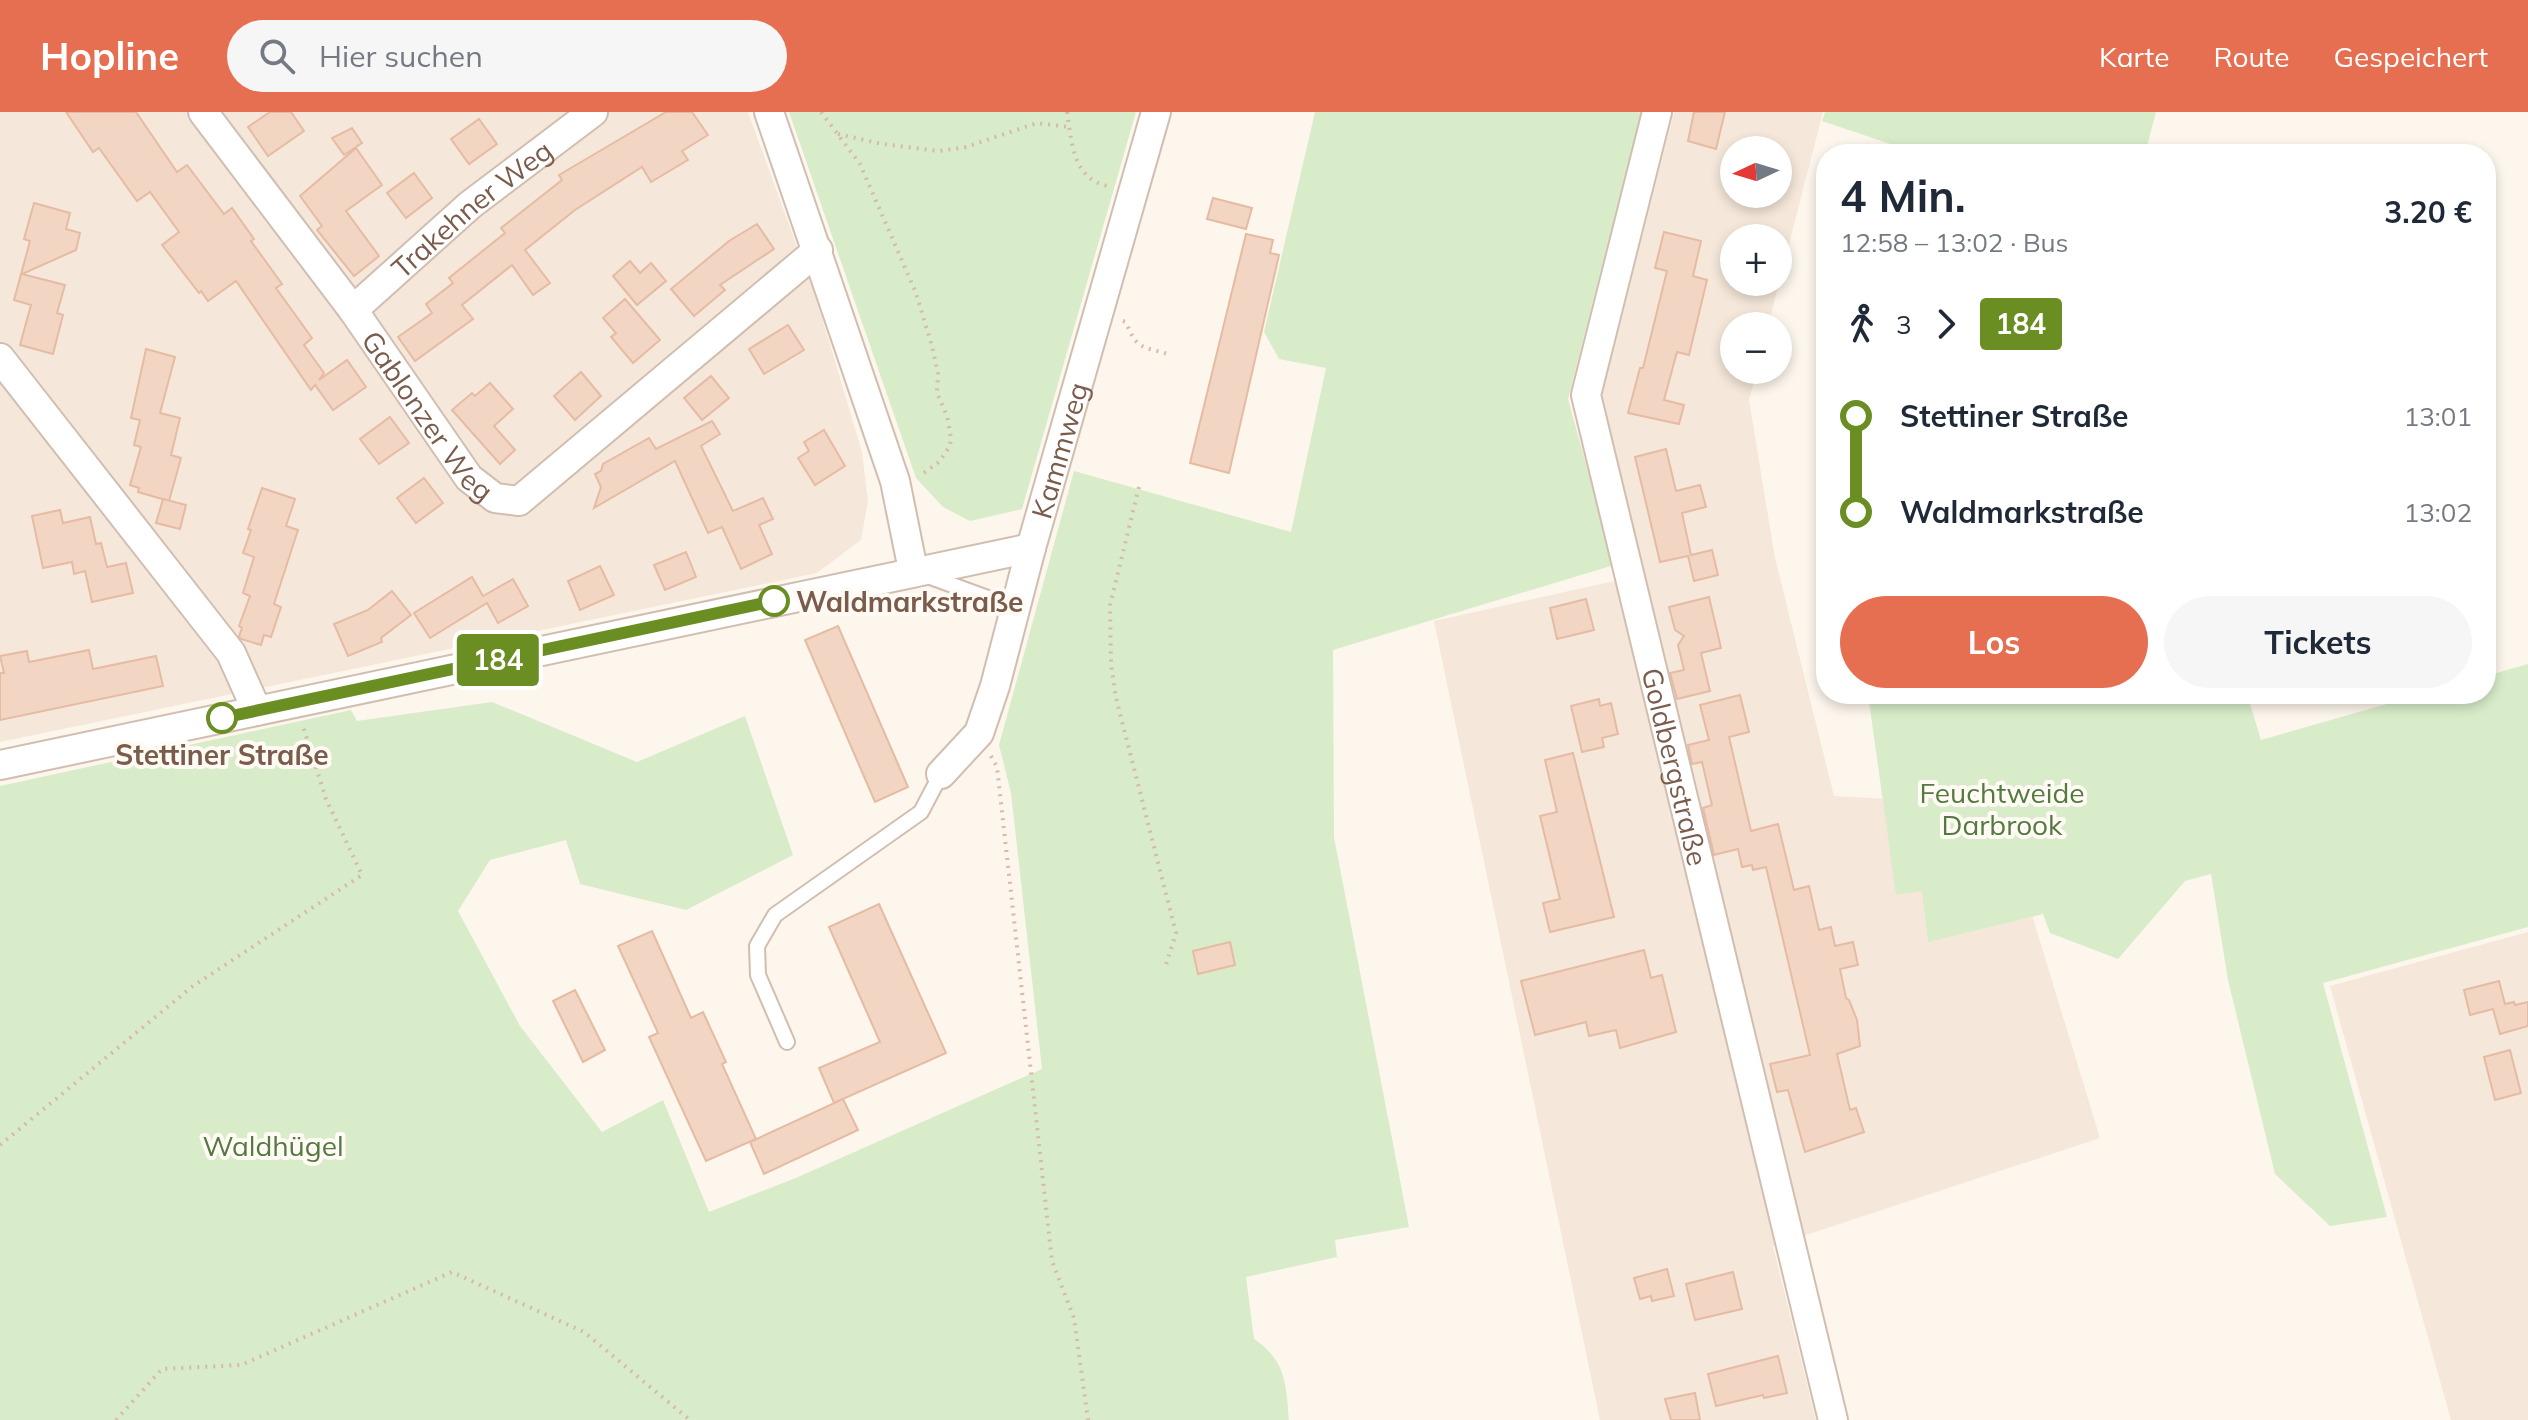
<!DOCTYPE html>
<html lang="de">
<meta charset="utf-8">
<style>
:root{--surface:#fff;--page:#f6f6f7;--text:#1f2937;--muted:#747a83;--accent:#e76f51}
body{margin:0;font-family:Mulish,sans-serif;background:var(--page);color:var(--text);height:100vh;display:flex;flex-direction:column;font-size:30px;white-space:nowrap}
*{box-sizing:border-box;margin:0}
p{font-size:26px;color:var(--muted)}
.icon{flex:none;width:44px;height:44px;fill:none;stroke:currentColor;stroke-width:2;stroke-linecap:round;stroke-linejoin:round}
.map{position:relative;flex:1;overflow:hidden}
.details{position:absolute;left:1816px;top:32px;width:680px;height:560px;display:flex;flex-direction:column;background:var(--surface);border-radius:32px;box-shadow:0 4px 12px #0003}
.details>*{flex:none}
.badge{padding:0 16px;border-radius:6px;font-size:28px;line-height:52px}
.needle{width:52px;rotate:266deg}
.controls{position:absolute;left:1720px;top:24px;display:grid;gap:16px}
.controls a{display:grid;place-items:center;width:72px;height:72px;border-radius:50%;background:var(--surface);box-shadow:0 4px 12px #0003;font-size:40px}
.map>.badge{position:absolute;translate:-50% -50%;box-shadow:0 0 0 4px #fff}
.legs{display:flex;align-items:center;gap:12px;height:88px;padding:0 24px;font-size:26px}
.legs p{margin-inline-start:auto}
.overview{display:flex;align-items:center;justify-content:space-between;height:136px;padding:0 24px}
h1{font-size:44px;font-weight:700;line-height:60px}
.cta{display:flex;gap:16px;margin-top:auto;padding:16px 24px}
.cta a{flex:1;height:92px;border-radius:48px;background:var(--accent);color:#fff;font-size:32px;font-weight:700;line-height:92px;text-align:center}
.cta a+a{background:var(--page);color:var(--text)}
ul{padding:0 24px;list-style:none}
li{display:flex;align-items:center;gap:28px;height:96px;font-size:30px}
li i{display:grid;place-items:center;width:12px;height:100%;margin:0 10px;background:currentColor}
li i::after{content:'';width:20px;height:20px;margin:-10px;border:6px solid;border-radius:50%;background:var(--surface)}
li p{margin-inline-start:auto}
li:first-child i{background:linear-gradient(#0000 50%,currentColor 0)}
li:last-child i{background:linear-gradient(currentColor 50%,#0000 0)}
header{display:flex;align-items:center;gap:48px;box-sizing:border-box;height:112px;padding:0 40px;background:var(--accent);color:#fff}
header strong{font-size:38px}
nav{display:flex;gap:44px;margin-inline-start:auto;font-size:28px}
.search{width:560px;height:72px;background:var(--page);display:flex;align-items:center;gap:20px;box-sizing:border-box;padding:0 28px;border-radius:44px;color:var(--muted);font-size:30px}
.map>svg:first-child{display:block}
</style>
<header>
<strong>Hopline</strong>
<div class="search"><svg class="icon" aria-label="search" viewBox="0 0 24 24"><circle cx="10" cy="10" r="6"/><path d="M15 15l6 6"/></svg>Hier suchen</div>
<nav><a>Karte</a><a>Route</a><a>Gespeichert</a></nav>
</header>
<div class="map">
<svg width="2528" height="1308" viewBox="0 0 2528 1308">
<rect width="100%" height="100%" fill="#fdf6ec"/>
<!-- residential -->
<g fill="#f5e8da" fill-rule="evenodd">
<polygon points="0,0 748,0 818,192 862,340 868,389 861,428 817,461 0,630"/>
<path d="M1674,0H1823L1768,214H1734V258H1757L1749,288L1775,446L1834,684L1922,689L2032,803L2100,1026L1773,1134L1816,1308H1600L1434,509L1641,463L1602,285ZM1734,38H1778V82H1734ZM1734,126H1778V170H1734Z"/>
<polygon points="2528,820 2528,1308 2451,1308 2330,874"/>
</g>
<!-- green -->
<g fill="#d8ecc9">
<polygon points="789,0 1136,0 1022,397 970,409 943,395 916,366"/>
<path d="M1315,0H1641L1568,287L1614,453L1333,538L1334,725L1409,1115L1335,1128L1337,1145L1246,1165L1254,1227C1286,1248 1286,1273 1289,1308H0V674L351,598L357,609L492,590L637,650L745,604L793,743L686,798L580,772L566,728L490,748L458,799L520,914L602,1020L663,988L709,1100L798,1065L1042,957L1011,681L999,633L1074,359L1291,420L1326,256L1279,247L1264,220Z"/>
<polygon points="1825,0 2156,0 2145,42 1920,42 1822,9"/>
<polygon points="2528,552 2528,815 2323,871 2387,1105 2330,1114 2275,1062 2228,868 2211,762 2185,769 2118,847 2050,821 2043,802 1928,830 1922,779 1896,783 1868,582 2247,582 2261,628 2422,582 2486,582 2486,564"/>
</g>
<!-- building -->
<g fill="#f3d5c3" stroke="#e6bba3" stroke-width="2">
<polygon points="66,0 136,0 177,60 187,53 224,102 232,96 254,127 251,129 282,172 276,176 312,226 304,233 324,261 319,268 347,248 366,275 333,298 315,273 311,278 236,169 208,189 201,179 199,181 162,133 179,120 150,80 137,89 99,36 93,40"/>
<polygon points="270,0 291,0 304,19 268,44 248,15"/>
<polygon points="666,0 692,0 708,23 682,39 688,48 651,70 642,55 575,98 525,138 550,171 533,183 512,153 462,193 473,207 415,249 398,225 432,201 426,192 453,171 449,166 505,121 501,116 562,68 559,63"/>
<polygon points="1694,0 1725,0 1716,37 1688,29"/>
<polygon points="479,7 497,32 469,52 451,27"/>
<polygon points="352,16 362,31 344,43 332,26"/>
<polygon points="356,36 382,73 346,99 379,144 354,164 317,118 322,114 300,84"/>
<polygon points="414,61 432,86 406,106 387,81"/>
<polygon points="1213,86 1252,96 1246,117 1207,107"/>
<polygon points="34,91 70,101 66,117 80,121 76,138 22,162 65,173 57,201 63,203 53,242 20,233 31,193 14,188 30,129 24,127"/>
<polygon points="757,112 774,137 720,173 725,178 694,204 671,177 729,129"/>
<polygon points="1664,120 1701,129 1693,164 1707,168 1689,243 1677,240 1664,288 1684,293 1679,312 1628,301 1640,256 1643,256 1667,159 1655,156"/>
<polygon points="1246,122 1273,128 1270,141 1279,143 1229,361 1190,351"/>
<polygon points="630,149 640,161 651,151 666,169 637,193 613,164"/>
<polygon points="625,187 660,228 633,251 611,225 616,221 603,206"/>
<polygon points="788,213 804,238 764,262 749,237"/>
<polygon points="146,237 175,245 160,301 180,306 171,343 181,346 169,389 138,380 139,376 130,373 141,335 134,333 140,308 131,306"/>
<polygon points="581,260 601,284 575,308 554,284"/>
<polygon points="711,264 729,286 702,308 684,286"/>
<polygon points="490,271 513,297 494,314 515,338 500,352 452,298 472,281 475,284"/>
<polygon points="390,305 409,331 379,352 360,327"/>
<polygon points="712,309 720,322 701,334 733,399 763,386 773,407 759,413 772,442 741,457 722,415 708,421 675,349 594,396 601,375 595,362 601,359 603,352 649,326 656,337"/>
<polygon points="824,318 845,354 815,373 798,346 809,339 804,330"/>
<polygon points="1666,337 1676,379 1700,373 1706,395 1682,401 1691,443 1712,438 1718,463 1694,469 1688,444 1660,450 1635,345"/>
<polygon points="424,366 443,391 416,411 397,386"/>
<polygon points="262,376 295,387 286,414 298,418 274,492 281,495 271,525 264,523 261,533 241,527 239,524 242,516 239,514 250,484 243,481 254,445 243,441 251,418 248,417"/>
<polygon points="163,387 186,393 180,417 156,411"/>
<polygon points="60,398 63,411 90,405 96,432 101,431 107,455 126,451 133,481 92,490 85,459 74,462 72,450 43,456 32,404"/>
<polygon points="686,440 696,465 665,478 654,453"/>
<polygon points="600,454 614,483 580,498 568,469"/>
<polygon points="472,465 483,484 513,467 528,494 498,511 487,491 430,526 414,501"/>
<polygon points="392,479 411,503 381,526 382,530 348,544 334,512 368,498"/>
<polygon points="1709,485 1721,536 1701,541 1710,579 1677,587 1670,561 1684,558 1678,533 1684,524 1675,518 1669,495"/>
<polygon points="1586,487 1594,518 1557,527 1550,496"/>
<polygon points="838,514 908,675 875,690 805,528"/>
<polygon points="89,538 93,557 156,544 163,574 0,608 0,561 4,561 0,544 27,539 29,550"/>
<polygon points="1740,583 1749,620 1729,625 1751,719 1778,712 1794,778 1809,774 1819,818 1831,815 1835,834 1853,830 1858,853 1840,857 1846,886 1849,888 1857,908 1860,934 1837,942 1850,998 1856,996 1864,1020 1805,1040 1788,978 1777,980 1770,952 1810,943 1766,755 1753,758 1752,753 1742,755 1738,737 1714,743 1703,696 1712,693 1702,650 1692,652 1688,633 1709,628 1700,593"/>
<polygon points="1599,587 1600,594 1611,591 1618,622 1602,626 1604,635 1582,640 1571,594"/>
<polygon points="1573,641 1614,805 1550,820 1543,791 1560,787 1540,704 1557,700 1545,648"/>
<polygon points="879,792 946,941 834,991 819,956 880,930 829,815"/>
<polygon points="652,819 691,906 703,900 726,950 722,952 756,1027 706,1049 649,925 658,921 618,834"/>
<polygon points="1230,830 1235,853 1198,862 1193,839"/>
<polygon points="1644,838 1651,866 1662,863 1676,920 1620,936 1616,918 1589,924 1586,910 1535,923 1521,869"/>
<polygon points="2499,869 2505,892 2514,890 2515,893 2528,890 2528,914 2500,922 2493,897 2470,903 2464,878"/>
<polygon points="575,878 605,938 583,950 553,889"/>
<polygon points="2510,938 2521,981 2495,988 2484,945"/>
<polygon points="843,987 858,1018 764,1062 750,1030"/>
<polygon points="1667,1157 1674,1184 1652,1189 1651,1184 1640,1187 1634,1166"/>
<polygon points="1733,1160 1742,1197 1695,1208 1686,1172"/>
<polygon points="1778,1244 1787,1281 1764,1286 1763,1283 1716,1294 1708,1262"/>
<polygon points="1695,1281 1700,1308 1671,1308 1665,1287"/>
</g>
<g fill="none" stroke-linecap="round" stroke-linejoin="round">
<defs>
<g id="service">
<polyline points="925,463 1015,496"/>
<polyline points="787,930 758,863 757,834 775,803 921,700 941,662"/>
</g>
<g id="minor">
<path id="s1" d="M203,0L353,198L469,366L495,386L519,389L818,138"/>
<polyline points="769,0 895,369 913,458"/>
<path id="s2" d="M1657,0L1586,283L1833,1308"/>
<path id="s3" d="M353,198L470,93L593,0"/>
<polyline points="0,246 231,541 257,599"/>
<polyline points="0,653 1031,436"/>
<path id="s4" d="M941,662L979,621L995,574L1031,436L1156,0"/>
</g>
</defs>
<!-- service casing -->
<use href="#service" stroke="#d1beb0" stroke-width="18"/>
<!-- minor casing -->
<use href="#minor" stroke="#d1beb0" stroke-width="32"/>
<!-- path -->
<g stroke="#d9b8a5" stroke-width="4" stroke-dasharray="2 6" stroke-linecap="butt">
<polyline points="821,0 860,52 916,181 932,234 938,262 937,281 947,304 951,326 950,334 939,350 921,363"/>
<path d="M1067,0C1072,32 1073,67 1108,74"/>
<polyline points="838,22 882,32 939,39 966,35 1037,11 1069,15"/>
<path d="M1123,209L1126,210C1137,239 1143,234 1171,243"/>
<polyline points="1139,375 1110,493 1111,552 1116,586 1176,821 1165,856"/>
<polyline points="991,644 997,655 1052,1149 1074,1206 1088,1308"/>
<polyline points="0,1033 193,874 362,763 326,687 303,614"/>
<polyline points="116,1308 162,1257 241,1253 452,1160 584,1220 690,1308"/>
</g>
<!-- service -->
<use href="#service" stroke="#fff" stroke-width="14"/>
<!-- minor -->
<use href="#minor" stroke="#fff" stroke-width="28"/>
</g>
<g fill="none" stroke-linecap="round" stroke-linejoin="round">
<defs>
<polyline id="line-1" points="222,606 774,489"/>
</defs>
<!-- line-1 casing -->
<use href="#line-1" stroke="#fff" stroke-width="18"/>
<!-- line-1 -->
<use href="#line-1" stroke="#6b8e23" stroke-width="12"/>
</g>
<!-- markers -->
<g fill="#fff" stroke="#6b8e23" stroke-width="4">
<circle cx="774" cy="489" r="14"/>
<circle cx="222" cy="606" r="14"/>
</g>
<g text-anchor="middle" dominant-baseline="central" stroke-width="8" stroke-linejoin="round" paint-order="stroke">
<!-- street labels -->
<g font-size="28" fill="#7a5c4d" stroke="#fffaf3">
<text stroke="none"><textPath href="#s3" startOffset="156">Trakehner Weg</textPath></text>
<text stroke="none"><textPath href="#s1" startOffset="378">Gablonzer Weg</textPath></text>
<text stroke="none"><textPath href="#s4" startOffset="350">Kammweg</textPath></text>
<text stroke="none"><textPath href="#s2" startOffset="674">Goldbergstraße</textPath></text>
</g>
<!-- stop labels -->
<g font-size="28" font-weight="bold" fill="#7a5c4d" stroke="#fffaf3" text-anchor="start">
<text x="796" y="489">Waldmarkstraße</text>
<text x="222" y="642" text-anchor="middle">Stettiner Straße</text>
</g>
<!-- park labels -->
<g font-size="28" fill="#537a41" stroke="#fffaf3">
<text x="2002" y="680">Feuchtweide<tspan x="2002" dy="32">Darbrook</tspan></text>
<text x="273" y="1033">Waldhügel</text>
</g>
</g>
</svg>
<div class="controls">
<a><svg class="needle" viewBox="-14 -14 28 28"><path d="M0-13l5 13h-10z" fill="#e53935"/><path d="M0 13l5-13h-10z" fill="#747a83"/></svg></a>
<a>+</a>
<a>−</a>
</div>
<b class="badge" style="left:498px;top:548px;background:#6b8e23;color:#fff">184</b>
<section class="details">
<div class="overview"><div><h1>4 Min.</h1><p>12:58 – 13:02 · Bus</p></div><b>3.20 €</b></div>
<div class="legs"><svg class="icon" aria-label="walk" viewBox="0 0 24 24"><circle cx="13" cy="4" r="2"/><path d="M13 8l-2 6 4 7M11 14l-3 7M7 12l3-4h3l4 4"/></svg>3<svg class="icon" aria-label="forward" viewBox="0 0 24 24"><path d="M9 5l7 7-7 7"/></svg><b class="badge" style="background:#6b8e23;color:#fff">184</b></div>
<ul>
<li><i style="color:#6b8e23"></i><b>Stettiner Straße</b><p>13:01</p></li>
<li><i style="color:#6b8e23"></i><b>Waldmarkstraße</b><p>13:02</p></li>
</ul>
<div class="cta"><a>Los</a><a>Tickets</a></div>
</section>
</div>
